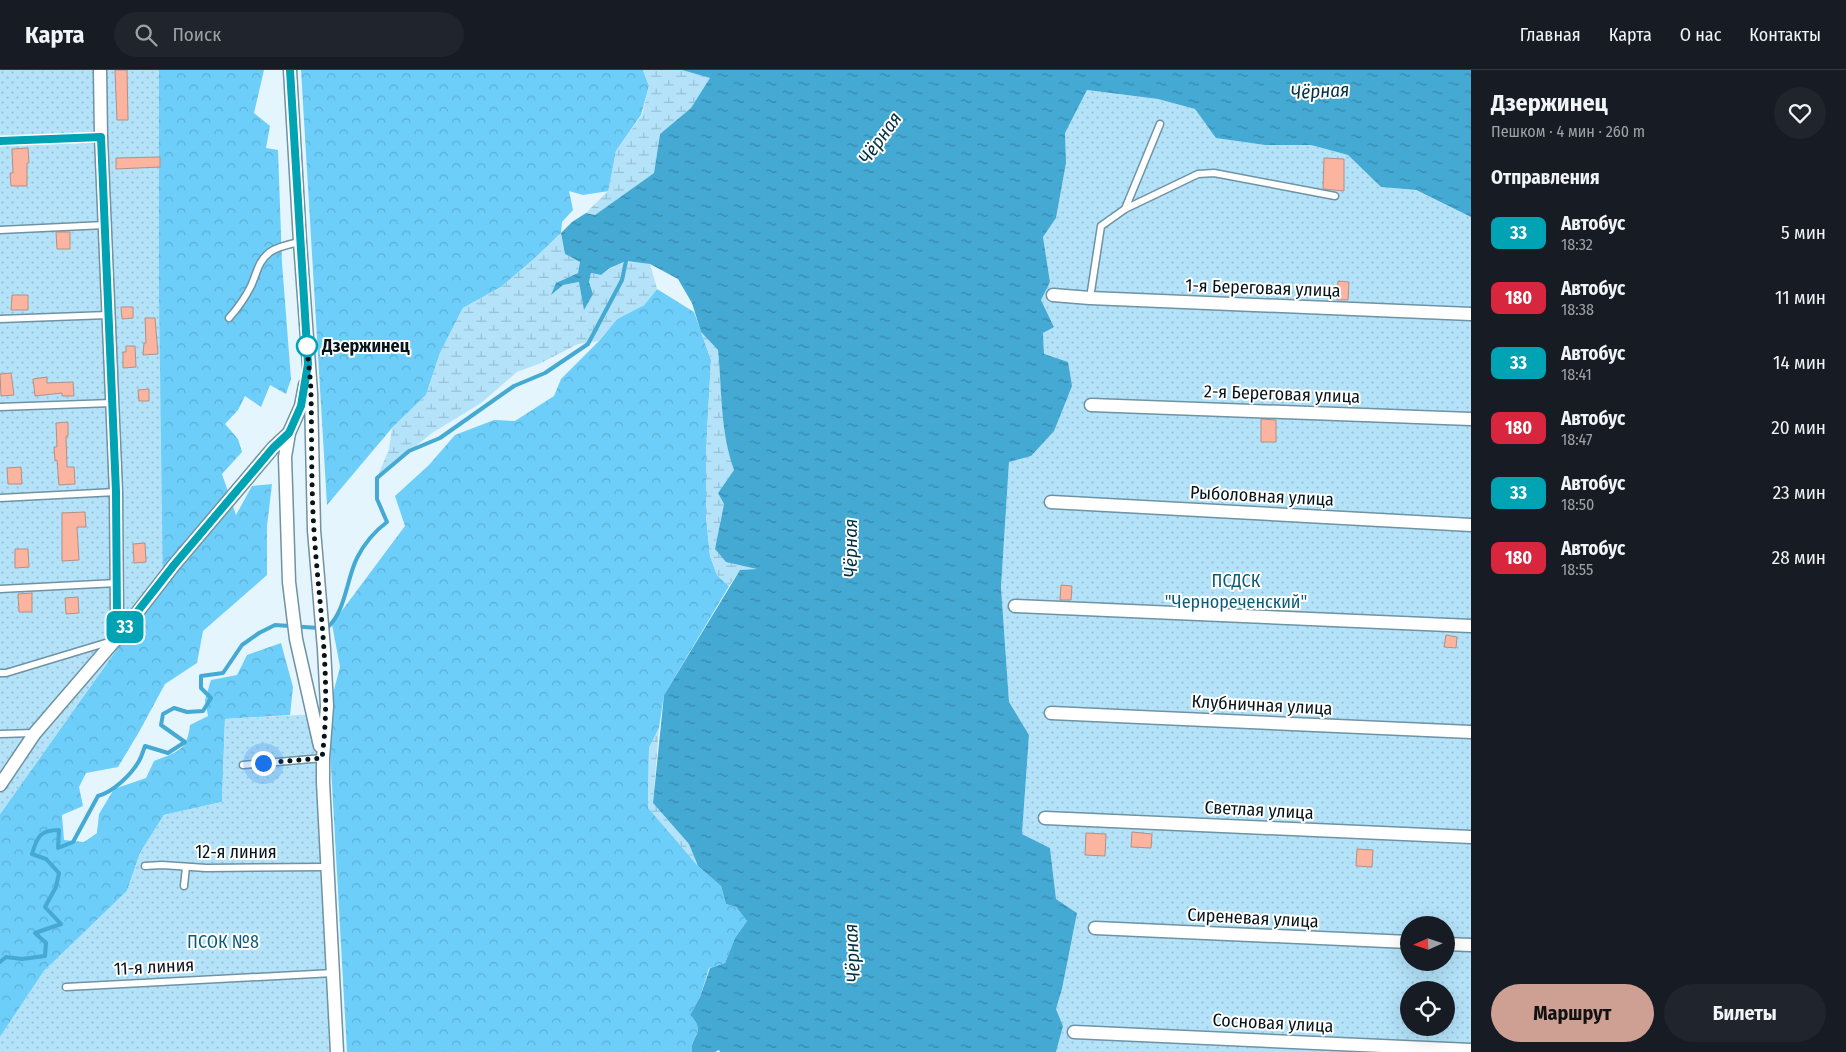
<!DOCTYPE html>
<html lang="ru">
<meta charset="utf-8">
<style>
:root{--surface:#171b24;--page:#20242c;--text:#f1f3f6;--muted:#9ea1a6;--line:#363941;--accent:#cda093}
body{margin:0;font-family:"Fira Sans Condensed",sans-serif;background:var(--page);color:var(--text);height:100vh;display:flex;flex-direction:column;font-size:19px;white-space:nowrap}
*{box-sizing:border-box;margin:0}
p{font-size:16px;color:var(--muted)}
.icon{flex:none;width:28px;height:28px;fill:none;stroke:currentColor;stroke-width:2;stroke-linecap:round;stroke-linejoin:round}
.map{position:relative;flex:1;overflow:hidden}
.details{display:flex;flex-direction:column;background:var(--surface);width:375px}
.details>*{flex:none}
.badge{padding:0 10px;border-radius:8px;font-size:18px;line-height:32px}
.needle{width:32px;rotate:267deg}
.tools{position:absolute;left:1400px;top:846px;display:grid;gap:10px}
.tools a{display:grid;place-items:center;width:55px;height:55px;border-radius:50%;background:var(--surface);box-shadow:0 5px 20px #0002;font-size:25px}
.you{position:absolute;width:25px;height:25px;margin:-12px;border:4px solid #fff;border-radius:50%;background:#1a73e8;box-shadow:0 0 0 8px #1a73e833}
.map>.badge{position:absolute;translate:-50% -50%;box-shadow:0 0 0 2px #fff}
h2{padding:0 20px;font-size:19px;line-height:45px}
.round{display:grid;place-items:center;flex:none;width:52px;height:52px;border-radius:26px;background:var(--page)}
.overview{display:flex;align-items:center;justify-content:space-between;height:85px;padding:0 20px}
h1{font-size:24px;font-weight:700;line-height:38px}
.primary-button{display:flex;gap:10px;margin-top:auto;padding:10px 20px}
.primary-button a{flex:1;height:58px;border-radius:30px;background:var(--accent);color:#111;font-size:20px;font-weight:700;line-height:58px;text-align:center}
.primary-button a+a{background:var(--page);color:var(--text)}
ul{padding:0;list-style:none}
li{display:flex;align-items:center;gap:15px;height:65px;padding:0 20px}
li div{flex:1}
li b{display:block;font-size:19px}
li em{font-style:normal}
li .badge{min-width:55px;font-weight:700;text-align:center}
header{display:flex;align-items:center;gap:30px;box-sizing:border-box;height:70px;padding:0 25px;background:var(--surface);border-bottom:1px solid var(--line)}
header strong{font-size:24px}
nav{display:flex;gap:28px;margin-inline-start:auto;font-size:18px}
.search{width:350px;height:45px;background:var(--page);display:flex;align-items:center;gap:12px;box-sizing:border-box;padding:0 18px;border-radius:28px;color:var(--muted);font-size:19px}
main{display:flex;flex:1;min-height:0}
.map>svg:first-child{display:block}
</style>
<header>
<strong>Карта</strong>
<div class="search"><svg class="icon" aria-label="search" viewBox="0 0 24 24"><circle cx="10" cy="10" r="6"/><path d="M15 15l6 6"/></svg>Поиск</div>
<nav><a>Главная</a><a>Карта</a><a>О нас</a><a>Контакты</a></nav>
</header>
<main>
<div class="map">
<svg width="1471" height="982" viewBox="0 0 1471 982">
<defs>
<pattern id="forest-crowns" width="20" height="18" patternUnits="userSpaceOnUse" patternTransform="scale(1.25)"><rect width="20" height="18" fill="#6ccef9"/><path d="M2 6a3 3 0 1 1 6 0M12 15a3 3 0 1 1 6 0" fill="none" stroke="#5cb0d5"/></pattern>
<pattern id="wetland-marsh" width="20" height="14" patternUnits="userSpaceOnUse" patternTransform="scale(1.25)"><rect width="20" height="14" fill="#b3e2f9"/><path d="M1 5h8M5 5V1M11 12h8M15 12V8" fill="none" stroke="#98c1d5"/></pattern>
<pattern id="garden-dots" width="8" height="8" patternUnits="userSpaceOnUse" patternTransform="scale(1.25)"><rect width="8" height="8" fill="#b3e2f9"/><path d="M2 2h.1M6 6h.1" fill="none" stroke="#98c1d5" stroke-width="1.8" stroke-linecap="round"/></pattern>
<pattern id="water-ripples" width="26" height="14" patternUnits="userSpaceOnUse" patternTransform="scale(1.25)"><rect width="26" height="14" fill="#44a9d3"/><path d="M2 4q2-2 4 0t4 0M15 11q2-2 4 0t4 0" fill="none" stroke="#3788aa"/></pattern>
</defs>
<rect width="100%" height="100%" fill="#e5f5fd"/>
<!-- forest -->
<g fill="url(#forest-crowns)">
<path d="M159,0H264L254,43L270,56L266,78L278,80L282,193L291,309L286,324L270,315L261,337L245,326L238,340L225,354L238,369L242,382L222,404L236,445L252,416L272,414L267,456V505L203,561L197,593L165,614L139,662L118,697L86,703L79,717L83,736L62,745L64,770L84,772L97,763L99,744L114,719L146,708L154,691C176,682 187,682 190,655L208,646L205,630L211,610L237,605L247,585L281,573L293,617L290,645L225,649L222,732L164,745L140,783L127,821L44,901L0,967V744L127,565L159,224Z"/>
<polygon points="301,0 643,0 649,16 641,45 616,81 609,121 583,125 569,121 573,140 562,152 561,163 534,189 501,217 463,238 440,283 426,325 392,358 327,435"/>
<path d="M657,219L694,242L711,290L706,382V446L710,486L717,505L729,516L664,625L659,658L649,678L648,737L698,796L721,816L726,834L736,837L747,851L735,868L725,893L709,898L700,927L690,945C708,963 689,965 692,982H347L328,643L340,597L332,554L405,456L395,426L429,395L455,365L494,350L515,351L554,326L561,309L599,271L617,249L644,235Z"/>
</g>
<!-- wetland -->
<g fill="url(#wetland-marsh)">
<polygon points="643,0 682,0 711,8 691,38 660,64 654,103 595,145 586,143 608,121 616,81 642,45 649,16"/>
<path d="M561,163L565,184L580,192L578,203L556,213L552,224L563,215L579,212L593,224L589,212L591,203L601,205C622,190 625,191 650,194L657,219L644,235L617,249L599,271L578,274L541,293L517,302L481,333L432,363L377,408L389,379L392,358L426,325L440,283L463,238L501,217L534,189Z"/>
<path d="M701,262L718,280C722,320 720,361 734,400L718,423L724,434L720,452L760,499L740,500L729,516L717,505L710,486L706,446V382L711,290Z"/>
<polygon points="659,658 653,733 689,774 698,796 648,738 649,678"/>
</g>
<!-- garden -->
<g fill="url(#garden-dots)" fill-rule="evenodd">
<polygon points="0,0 159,0 159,224 163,516 127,565 0,744"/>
<path d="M1087,20L1158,29L1195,39L1217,68L1265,75H1311L1348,85L1381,117L1415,120L1471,147V982H1056L1063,956L1056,939L1062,919L1077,843L1056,829L1050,778L1022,764L1029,665L1009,632L1001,517L1009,391L1031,385L1044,284L1043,263L1054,256L1041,230L1050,212L1043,167L1056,148L1066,93L1065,63ZM1409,855H1446V892H1409ZM1409,920H1446V958H1409Z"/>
<polygon points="317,644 341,982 0,982 0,967 44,901 127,821 140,783 164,745 222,732 225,649"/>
</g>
<!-- water -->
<path fill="url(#water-ripples)" d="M682,0H1471V147L1416,120L1381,117L1348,85L1311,75H1265L1216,68L1195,39L1158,29L1087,20L1065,63L1066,93L1056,148L1043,167L1050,212L1041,230L1054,257L1043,263L1044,284L1068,292L1072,316L1054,361L1031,386L1009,392L1001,517L1009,632L1029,665L1022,764L1050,778L1056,829L1077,843L1062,919L1056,939L1063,956L1056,982H720L719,980L715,982H692C689,966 708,963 690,945L700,927L710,898L725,893L735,868L747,851L736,837L726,834L721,816L698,796L689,774L653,733L664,625L740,500L757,499L726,492L715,479L724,434L718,423L734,400C720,361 722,320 718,280L701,262L692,233L678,209L650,194L626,191L610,198L601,205L591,203L589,212L593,224L584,240L579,212L563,215L551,225L556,213L578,203L580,192L565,184L561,163L572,152L586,143L595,145L654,103L660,64L691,38L710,8Z"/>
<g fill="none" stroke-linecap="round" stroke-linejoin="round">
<!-- stream -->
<g stroke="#44a9d3" stroke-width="4">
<path d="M326,559C346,542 346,510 357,488C364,474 375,461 387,452L377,429V408L409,381L440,368L514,316L545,303L588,274L622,210L626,191"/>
<path d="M0,892L6,887L22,889L45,886L46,873L35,863L61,854L45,837L56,817L59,803L46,789L32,784C37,767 40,760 59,760L58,778L73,772L98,726C113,722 131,705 139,691C142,686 143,681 145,676L168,683L185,672L161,655L163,644L174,638L187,642L203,641L211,628L201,618V606L223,603L242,575L259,563L275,555L319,558"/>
</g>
</g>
<!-- building -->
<g fill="#fbb4a0" stroke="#b58f84">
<polygon points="115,0 127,0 128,50 117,50"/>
<polygon points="28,78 29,93 27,93 27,116 11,116 10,103 13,103 12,79"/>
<polygon points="160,87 160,97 116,99 116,88"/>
<polygon points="1324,88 1344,89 1344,121 1323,119"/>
<polygon points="56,162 70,162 70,179 57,179"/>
<polygon points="1338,211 1349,212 1348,230 1337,230"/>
<polygon points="12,225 28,225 28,240 11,240"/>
<polygon points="121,237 133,237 133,248 122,249"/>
<polygon points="145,248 155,248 158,284 143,285 144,273 146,273"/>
<polygon points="126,276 135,276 136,297 123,298 123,282 126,282"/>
<polygon points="11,303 14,325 1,326 0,304"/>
<polygon points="47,307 47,313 73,312 74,326 62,326 62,323 35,326 33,309"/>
<polygon points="149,319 149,331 139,331 138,320"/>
<polygon points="1261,349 1276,350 1276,372 1261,372"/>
<polygon points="68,352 68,366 66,366 67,397 74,397 75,414 59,415 57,390 55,391 54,377 57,377 56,353"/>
<polygon points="21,397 22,414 8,414 7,398"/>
<polygon points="85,442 86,457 77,457 79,490 62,491 62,443"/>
<polygon points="145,473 146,492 134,493 133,474"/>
<polygon points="15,479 28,479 29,497 15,498"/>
<polygon points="1061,515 1072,516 1071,530 1060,530"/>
<polygon points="32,523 32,542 19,542 18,524"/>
<polygon points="78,527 79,543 66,544 65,528"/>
<polygon points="1446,565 1457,567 1456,578 1444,577"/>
<polygon points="1132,762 1152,764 1151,778 1131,777"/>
<polygon points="1086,763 1106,764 1105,786 1085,785"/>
<polygon points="1357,779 1373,780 1372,797 1356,796"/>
</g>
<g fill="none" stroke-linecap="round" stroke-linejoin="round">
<defs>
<g id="service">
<polyline points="0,71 101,67"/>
<polyline points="1125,139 1160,54"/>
<polyline points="0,160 105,155"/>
<polyline points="1090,228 1101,156 1125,139 1198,104 1214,103 1335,126"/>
<path d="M229,248C238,238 245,228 251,216C257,203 258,191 270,182C279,176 290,174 300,172"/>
<polyline points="0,249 108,245"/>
<polyline points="0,337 112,333"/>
<polyline points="0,428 116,422"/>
<polyline points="0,519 117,513"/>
<polyline points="0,603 6,603 112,571"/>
<polyline points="0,664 34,663"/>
<polyline points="243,695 323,688"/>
<polyline points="145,796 162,795 206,798 327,797"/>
<polyline points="184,816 186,797"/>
<polyline points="66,917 333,903"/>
</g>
<g id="minor">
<polyline points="290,0 300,172 311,323 314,460 324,579 327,636 323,688 323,712 337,982"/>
<polyline points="1053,225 1090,228 1471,244"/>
<polyline points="305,315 301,336 289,363 285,387 289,512 296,569 320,676"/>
<polyline points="1091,335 1471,349"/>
<polyline points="1051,432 1471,455"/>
<polyline points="1015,536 1471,556"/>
<polyline points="116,570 174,495 273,378 289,363"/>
<polyline points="1051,643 1471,662"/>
<polyline points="0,715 35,663 115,570 117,549 116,422 101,67 100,0"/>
<polyline points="1045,748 1471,767"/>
<polyline points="1095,858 1409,872"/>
<polyline points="1446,874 1471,875"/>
<polyline points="1074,962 1471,980"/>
</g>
</defs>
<!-- service casing -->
<use href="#service" stroke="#6e93a4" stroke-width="9"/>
<!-- minor casing -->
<use href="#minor" stroke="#6e93a4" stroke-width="15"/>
<!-- service -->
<use href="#service" stroke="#fff" stroke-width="6"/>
<!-- minor -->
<use href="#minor" stroke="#fff" stroke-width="12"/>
</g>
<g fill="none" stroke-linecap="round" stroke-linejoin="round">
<defs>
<polyline id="line" points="0,71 101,67 116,422 117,549 115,570 174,495 273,378 289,363 301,336 308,294 290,0"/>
</defs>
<!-- line casing -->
<use href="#line" stroke="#fff" stroke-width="11"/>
<!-- line -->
<use href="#line" stroke="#00a3b4" stroke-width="8"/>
<!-- walk -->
<path stroke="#06141b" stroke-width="5" stroke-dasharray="0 9" d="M263,693L322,688C332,612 319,537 314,461C311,416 312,370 311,325C311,309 308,292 307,276"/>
</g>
<!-- markers -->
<circle fill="#fff" stroke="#00a3b4" stroke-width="2.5" cx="307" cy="276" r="10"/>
<g text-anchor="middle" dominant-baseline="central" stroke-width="4" stroke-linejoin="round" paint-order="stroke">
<!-- street labels -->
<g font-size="18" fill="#06141b" stroke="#fff">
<text transform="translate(1263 218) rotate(2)">1-я Береговая улица</text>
<text transform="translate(1282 324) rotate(2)">2-я Береговая улица</text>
<text transform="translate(1262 426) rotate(3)">Рыболовная улица</text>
<text transform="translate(1262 635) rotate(3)">Клубничная улица</text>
<text transform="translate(1259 740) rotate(3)">Светлая улица</text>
<text x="236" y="782">12-я линия</text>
<text transform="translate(1253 848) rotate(3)">Сиреневая улица</text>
<text transform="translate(154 897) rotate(-3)">11-я линия</text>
<text transform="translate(1273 953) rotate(3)">Сосновая улица</text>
</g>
<!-- stop labels -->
<g font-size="18" font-weight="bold" fill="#06141b" stroke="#fff" text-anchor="start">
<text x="322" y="276">Дзержинец</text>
</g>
<!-- park labels -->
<g font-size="18" fill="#0a5c79" stroke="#fff">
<text x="1236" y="511">ПСДСК<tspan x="1236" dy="21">"Чернореченский"</tspan></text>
<text x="223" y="872">ПСОК №8</text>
</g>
<!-- water labels -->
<g font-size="19" font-style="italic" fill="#023143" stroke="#fff">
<text transform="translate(1320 21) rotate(-3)">Чёрная</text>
<text transform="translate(880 68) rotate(-54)">Чёрная</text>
<text transform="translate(850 478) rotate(-90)">Чёрная</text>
<text transform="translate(852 883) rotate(-93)">Чёрная</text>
</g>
</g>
</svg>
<div class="tools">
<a><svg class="needle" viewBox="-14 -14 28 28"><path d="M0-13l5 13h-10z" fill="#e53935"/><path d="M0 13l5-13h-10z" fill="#9ea1a6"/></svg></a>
<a><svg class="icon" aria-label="locate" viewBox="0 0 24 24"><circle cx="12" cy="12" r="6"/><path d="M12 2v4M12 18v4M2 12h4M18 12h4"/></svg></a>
</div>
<div class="you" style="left:263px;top:693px"></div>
<b class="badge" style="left:125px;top:557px;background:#00a3b4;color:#fff">33</b>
</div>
<section class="details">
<div class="overview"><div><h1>Дзержинец</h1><p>Пешком · 4 мин · 260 m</p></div><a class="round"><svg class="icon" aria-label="heart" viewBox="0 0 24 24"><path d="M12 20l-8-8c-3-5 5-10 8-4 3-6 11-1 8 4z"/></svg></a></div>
<h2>Отправления</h2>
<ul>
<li><span class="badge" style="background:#00a3b4;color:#fff">33</span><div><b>Автобус</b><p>18:32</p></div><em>5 мин</em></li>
<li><span class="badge" style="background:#d7263d;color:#fff">180</span><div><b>Автобус</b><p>18:38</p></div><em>11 мин</em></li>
<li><span class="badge" style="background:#00a3b4;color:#fff">33</span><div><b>Автобус</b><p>18:41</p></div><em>14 мин</em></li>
<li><span class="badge" style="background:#d7263d;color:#fff">180</span><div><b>Автобус</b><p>18:47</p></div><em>20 мин</em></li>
<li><span class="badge" style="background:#00a3b4;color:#fff">33</span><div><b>Автобус</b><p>18:50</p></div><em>23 мин</em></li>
<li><span class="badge" style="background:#d7263d;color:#fff">180</span><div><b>Автобус</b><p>18:55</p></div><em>28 мин</em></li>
</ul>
<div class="primary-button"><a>Маршрут</a><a>Билеты</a></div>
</section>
</main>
